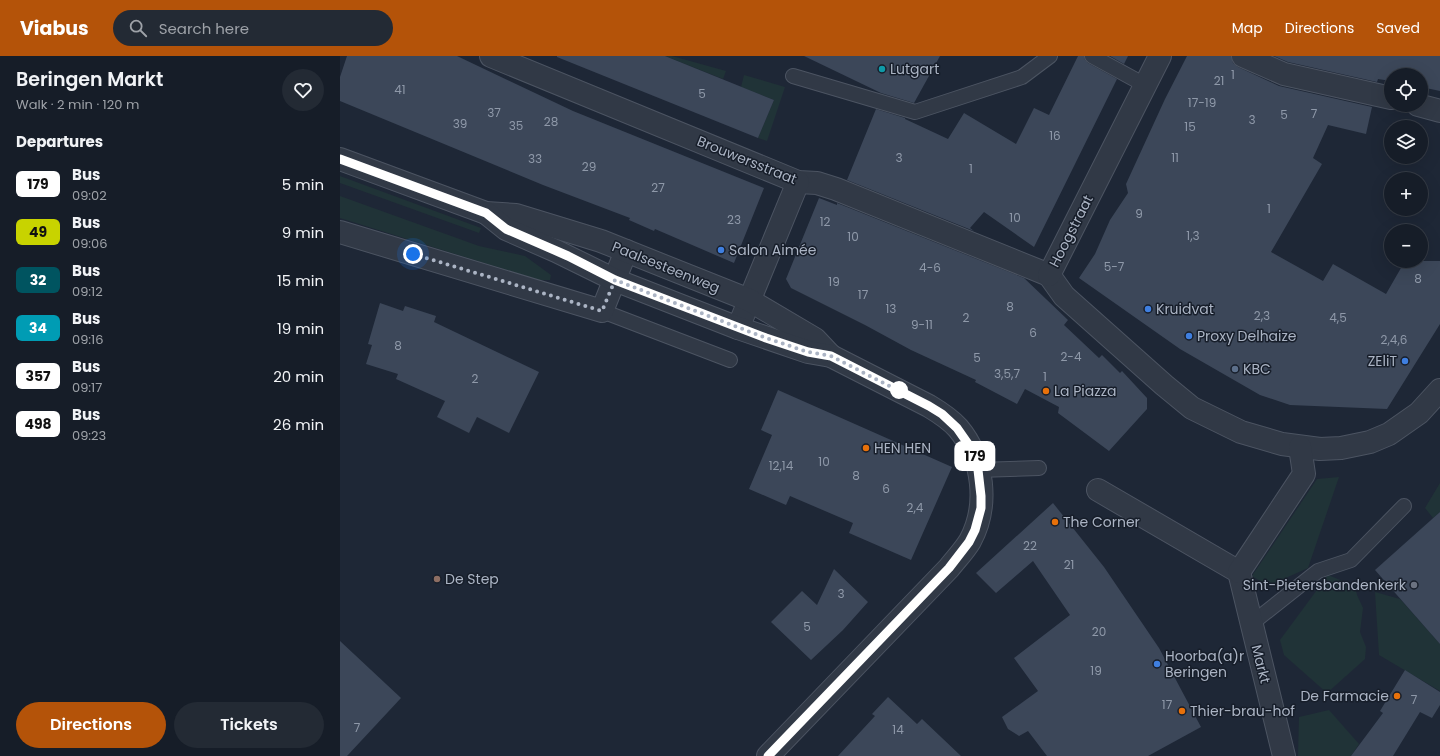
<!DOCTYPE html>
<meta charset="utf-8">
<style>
:root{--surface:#161d28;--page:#232a34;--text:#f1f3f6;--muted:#9ea2a8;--line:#353b45;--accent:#b45309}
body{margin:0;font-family:Poppins,sans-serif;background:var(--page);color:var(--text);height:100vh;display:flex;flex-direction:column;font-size:15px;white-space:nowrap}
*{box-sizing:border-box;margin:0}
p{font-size:13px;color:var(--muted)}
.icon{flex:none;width:22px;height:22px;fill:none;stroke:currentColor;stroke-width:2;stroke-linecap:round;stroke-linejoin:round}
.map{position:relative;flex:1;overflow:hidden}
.side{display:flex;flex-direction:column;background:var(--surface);width:340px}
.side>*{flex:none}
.badge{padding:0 8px;border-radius:6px;font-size:14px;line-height:26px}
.controls{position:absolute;left:1044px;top:12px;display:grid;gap:8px}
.controls a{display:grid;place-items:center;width:44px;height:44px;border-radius:50%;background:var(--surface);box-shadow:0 4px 16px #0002,0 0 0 1px var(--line);font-size:20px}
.you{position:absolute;width:20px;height:20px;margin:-10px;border:3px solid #fff;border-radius:50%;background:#1a73e8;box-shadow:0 0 0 6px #1a73e833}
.map>.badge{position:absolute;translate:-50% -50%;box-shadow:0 0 0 2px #fff}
h2{padding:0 16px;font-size:15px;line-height:36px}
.round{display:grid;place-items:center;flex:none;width:42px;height:42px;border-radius:21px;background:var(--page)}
.overview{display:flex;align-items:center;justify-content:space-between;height:68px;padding:0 16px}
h1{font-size:19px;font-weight:600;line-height:30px}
.button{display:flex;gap:8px;margin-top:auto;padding:8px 16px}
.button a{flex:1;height:46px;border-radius:24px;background:var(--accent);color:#fff;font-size:16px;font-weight:600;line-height:46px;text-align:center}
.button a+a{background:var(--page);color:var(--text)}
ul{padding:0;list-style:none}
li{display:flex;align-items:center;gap:12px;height:48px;padding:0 16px}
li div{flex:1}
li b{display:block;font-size:15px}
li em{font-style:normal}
li .badge{min-width:44px;font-weight:700;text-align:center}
header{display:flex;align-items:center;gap:24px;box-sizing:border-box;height:56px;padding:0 20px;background:var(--accent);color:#fff}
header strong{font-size:19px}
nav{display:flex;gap:22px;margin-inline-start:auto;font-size:14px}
.search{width:280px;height:36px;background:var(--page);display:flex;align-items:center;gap:10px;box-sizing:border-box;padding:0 14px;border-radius:22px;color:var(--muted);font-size:15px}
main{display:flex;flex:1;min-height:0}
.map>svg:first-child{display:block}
</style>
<header>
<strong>Viabus</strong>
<div class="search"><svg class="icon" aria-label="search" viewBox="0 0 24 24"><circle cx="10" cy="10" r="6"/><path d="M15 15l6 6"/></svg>Search here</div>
<nav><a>Map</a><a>Directions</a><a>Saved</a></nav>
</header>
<main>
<section class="side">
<div class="overview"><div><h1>Beringen Markt</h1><p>Walk · 2 min · 120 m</p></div><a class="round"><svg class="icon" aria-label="heart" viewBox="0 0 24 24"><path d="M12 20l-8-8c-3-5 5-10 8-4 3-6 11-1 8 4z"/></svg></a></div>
<h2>Departures</h2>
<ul>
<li><span class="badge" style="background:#fff;color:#111">179</span><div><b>Bus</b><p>09:02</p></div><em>5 min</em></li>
<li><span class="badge" style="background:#c8d300;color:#111">49</span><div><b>Bus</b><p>09:06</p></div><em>9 min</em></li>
<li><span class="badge" style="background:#005460;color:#fff">32</span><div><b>Bus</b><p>09:12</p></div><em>15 min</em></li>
<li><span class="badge" style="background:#009cb4;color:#fff">34</span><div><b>Bus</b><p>09:16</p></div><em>19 min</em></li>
<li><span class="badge" style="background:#fff;color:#111">357</span><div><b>Bus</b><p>09:17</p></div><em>20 min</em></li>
<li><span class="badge" style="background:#fff;color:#111">498</span><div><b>Bus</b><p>09:23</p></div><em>26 min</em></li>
</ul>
<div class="button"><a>Directions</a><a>Tickets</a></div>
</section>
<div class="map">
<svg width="1100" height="700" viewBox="0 0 1100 700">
<rect width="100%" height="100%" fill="#1e2736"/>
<!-- green -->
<g fill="#203337">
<polygon points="325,0 332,0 386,15 383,23"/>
<polygon points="404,19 445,31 427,85 418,82 434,44 401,31"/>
<polygon points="0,120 141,172 139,177 0,127"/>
<polygon points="0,140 139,190 185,200 211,219 210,224 198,224 0,162"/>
<polygon points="999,421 968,512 928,530 912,520 977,423"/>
<polygon points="1100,427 1100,456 1093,462 1085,452"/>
<polygon points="988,519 1015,530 1017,539 1023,552 1020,576 1026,591 1025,603 987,637 944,599 940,584"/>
<polygon points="1035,536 1060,543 1100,588 1100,635 1039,599"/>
<polygon points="989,654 1019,688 1011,700 958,700 959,661"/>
</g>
<!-- building -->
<g fill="#3c4759">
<polygon points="7,0 117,0 233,55 424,132 394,207 315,173 314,175 289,164 290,162 203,129 0,45 0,21"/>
<polygon points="217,0 325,0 434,44 418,82 217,1"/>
<polygon points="464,0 600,0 574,47 541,37"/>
<polygon points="738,0 744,0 745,4 748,7 777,23 694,191 644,156 630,172 634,175 507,124 536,53 565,62 565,63 608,83 624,57 676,88 694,52 709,59"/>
<polygon points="770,0 788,0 784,8"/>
<polygon points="847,0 891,0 893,7 898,11 939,30 1032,51 1026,78 988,69 973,102 982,108 931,196 983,225 993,208 1046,238 1065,205 1100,205 1100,268 1047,353 950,349 920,339 840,293 739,222 755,198 770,164 788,137 786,128 825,43"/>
<polygon points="934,0 1100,0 1100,35 1081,31 1081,19 1051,19 1051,25 1038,23 1037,26 948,6"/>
<polygon points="479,142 497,149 497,147 684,222 728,264 724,269 759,302 762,299 780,317 782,315 807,342 807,353 769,395 718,357 719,351 685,333 677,348 635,326 636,324 571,294 525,269 451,232 446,223"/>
<polygon points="40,247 63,255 65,250 96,260 94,266 199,316 169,377 137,361 129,377 97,361 105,345 56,323 58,318 26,308 32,289 28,288"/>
<polygon points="438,334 612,411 571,504 509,477 513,467 450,440 446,449 409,433 432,379 421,374"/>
<polygon points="713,447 764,511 819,592 861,671 808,700 707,700 688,675 679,680 668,673 662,661 698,635 674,602 730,559 693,505 656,537 636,517"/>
<polygon points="1100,456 1100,588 1035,514"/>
<polygon points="494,513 528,546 503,574 471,604 431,566 462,535 477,549"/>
<polygon points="0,585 61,642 7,700 0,700"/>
<polygon points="1065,614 1100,636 1100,649 1092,662 1080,656 1053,700 1011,700 1043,657 1040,655"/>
<polygon points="548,641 577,668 582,663 621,700 498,700 535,660 532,658"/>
</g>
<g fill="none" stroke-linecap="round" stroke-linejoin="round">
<defs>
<g id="service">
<polyline points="752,0 805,29"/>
<polyline points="453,20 575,56 682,21 710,0"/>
<polyline points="262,255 390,304"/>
<polyline points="638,414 699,412"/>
<polyline points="911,568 978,515 1011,504 1064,450"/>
</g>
<g id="minor">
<polyline points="151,0 458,126 477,127 496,133 709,219"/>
<polyline points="903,0 944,18 1051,42"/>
<polyline points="1078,49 1100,55"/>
<polyline points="0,176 262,255 286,195"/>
<polyline points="709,219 724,240 824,329 852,352 901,376 942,388 980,393 1001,392 1030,386 1049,378 1079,357 1100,334"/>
<polyline points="709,219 820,0"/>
<polyline points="398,272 458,126"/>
<polyline points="758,434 899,516 944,700"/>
<polyline points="899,516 964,418 960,391"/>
</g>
<g id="tertiary">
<polyline points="0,103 146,157 176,159 261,185 409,244 475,283 491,300"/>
<path d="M146,157L166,173L216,195L275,224L398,272L468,296L491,300L589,350C599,356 610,363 618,372C644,403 649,450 630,485C624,495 616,503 609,512L428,700"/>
</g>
</defs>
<!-- service casing -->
<use href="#service" stroke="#4c5462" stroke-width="16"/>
<!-- minor casing -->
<use href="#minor" stroke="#4c5462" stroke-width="24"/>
<!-- tertiary casing -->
<use href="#tertiary" stroke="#4c5462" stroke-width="24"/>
<!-- service -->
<use href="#service" stroke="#313946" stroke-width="14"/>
<!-- minor -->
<use href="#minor" stroke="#313946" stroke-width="22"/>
<!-- tertiary -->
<use href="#tertiary" stroke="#313946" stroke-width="22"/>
</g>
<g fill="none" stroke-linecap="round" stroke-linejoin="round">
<defs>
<polyline id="line" points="0,103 146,157 166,173 228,200 275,224 426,282 468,296 491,300 589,350 602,358 617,372 631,392 635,402 638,414 641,440 641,452 635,474 629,486 609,512 428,700"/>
</defs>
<!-- line casing -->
<use href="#line" stroke="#fff" stroke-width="9"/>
<!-- line -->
<use href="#line" stroke="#fff" stroke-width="6"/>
<!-- walk -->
<polyline stroke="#abb4c4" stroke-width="4" stroke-dasharray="0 7.2" points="73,198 262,255 275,224 426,282 468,296 491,300 561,336 559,334"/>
</g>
<!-- markers -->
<circle fill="#0f9aa8" stroke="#171e2a" stroke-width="1.5" cx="542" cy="13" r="4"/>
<g fill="#3f7fe0" stroke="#171e2a" stroke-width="1.5">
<circle cx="381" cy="194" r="4"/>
<circle cx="808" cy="253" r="4"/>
<circle cx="849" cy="280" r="4"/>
<circle cx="1065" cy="305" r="4"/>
<circle cx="817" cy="608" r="4"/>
</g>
<circle fill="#5c6f8a" stroke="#171e2a" stroke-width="1.5" cx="895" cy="313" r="4"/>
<circle fill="#fff" stroke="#fff" stroke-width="2" cx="559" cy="334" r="8"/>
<g fill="#e8710a" stroke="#171e2a" stroke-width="1.5">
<circle cx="706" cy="335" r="4"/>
<circle cx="526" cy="392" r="4"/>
<circle cx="715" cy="466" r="4"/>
<circle cx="1057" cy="640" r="4"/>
<circle cx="842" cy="655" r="4"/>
</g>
<circle fill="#8d6e63" stroke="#171e2a" stroke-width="1.5" cx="97" cy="523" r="4"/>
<circle fill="#6b7280" stroke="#171e2a" stroke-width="1.5" cx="1074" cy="529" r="4"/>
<g text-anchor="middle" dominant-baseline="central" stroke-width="3" stroke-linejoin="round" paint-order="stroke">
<!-- number labels -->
<g font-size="12" fill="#8f99a9">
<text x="893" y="18">1</text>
<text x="879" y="24">21</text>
<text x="60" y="33">41</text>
<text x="362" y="37">5</text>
<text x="862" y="46">17-19</text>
<text x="154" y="56">37</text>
<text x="974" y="57">7</text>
<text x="944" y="58">5</text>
<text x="912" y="63">3</text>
<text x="211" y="65">28</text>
<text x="120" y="67">39</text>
<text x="176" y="69">35</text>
<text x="850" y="70">15</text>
<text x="715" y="79">16</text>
<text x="559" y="101">3</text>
<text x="835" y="101">11</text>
<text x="195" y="102">33</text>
<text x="249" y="110">29</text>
<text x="631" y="112">1</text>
<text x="318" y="131">27</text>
<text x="929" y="152">1</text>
<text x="799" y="157">9</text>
<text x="675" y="161">10</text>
<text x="394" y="163">23</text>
<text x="485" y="165">12</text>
<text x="853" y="179">1,3</text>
<text x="513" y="180">10</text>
<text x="774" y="210">5-7</text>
<text x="590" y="211">4-6</text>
<text x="1078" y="222">8</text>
<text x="494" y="225">19</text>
<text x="523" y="238">17</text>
<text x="670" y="250">8</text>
<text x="551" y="252">13</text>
<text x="922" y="259">2,3</text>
<text x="626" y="261">2</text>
<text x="998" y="261">4,5</text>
<text x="582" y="268">9-11</text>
<text x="693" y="276">6</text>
<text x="1054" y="283">2,4,6</text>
<text x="58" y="289">8</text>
<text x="731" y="300">2-4</text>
<text x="637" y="301">5</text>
<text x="667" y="317">3,5,7</text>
<text x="705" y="320">1</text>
<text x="135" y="322">2</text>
<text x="484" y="405">10</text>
<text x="441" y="409">12,14</text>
<text x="516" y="419">8</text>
<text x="546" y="432">6</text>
<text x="575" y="451">2,4</text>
<text x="690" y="489">22</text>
<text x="729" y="508">21</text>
<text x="501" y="537">3</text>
<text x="467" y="570">5</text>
<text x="759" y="575">20</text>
<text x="756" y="614">19</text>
<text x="1074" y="643">7</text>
<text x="827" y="648">17</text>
<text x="17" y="671">7</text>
<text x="558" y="673">14</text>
</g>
<!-- poi labels -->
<g font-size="14" fill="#abb4c4" stroke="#171e2a" text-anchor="start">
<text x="550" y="13">Lutgart</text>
<text x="389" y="194">Salon Aimée</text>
<text x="816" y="253">Kruidvat</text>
<text x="857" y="280">Proxy Delhaize</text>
<text x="1057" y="305" text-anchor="end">ZEliT</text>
<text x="903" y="313">KBC</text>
<text x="714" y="335">La Piazza</text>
<text x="534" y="392">HEN HEN</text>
<text x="723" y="466">The Corner</text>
<text x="105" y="523">De Step</text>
<text x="1066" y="529" text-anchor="end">Sint-Pietersbandenkerk</text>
<text x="825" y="600">Hoorba(a)r<tspan x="825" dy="16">Beringen</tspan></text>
<text x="1049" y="640" text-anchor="end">De Farmacie</text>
<text x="850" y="655">Thier-brau-hof</text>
</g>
<!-- street labels -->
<g font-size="14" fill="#abb4c4" stroke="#171e2a">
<text transform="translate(407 104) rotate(22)">Brouwersstraat</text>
<text transform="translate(731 175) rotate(-63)">Hoogstraat</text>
<text transform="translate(326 211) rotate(22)">Paalsesteenweg</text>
<text transform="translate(921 608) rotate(76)">Markt</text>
</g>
</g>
</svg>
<div class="controls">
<a><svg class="icon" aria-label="locate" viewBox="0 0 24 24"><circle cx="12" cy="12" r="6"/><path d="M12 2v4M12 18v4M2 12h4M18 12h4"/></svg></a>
<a><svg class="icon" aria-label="layers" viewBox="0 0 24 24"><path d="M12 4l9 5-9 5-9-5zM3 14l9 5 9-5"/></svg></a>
<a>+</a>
<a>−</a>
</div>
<div class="you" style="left:73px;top:198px"></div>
<b class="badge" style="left:635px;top:400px;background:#fff;color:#111">179</b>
</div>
</main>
